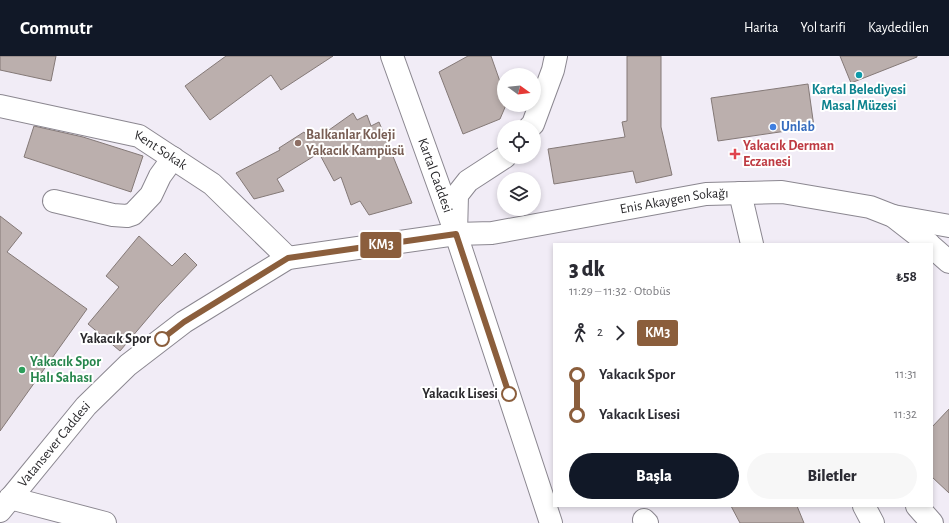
<!DOCTYPE html>
<html lang="tr">
<meta charset="utf-8">
<style>
:root{--surface:#fff;--page:#f7f7f7;--text:#2b2b33;--muted:#7c7c81;--accent:#111827}
body{margin:0;font-family:"Alegreya Sans",sans-serif;background:var(--page);color:var(--text);height:100vh;display:flex;flex-direction:column;font-size:15px;white-space:nowrap}
*{box-sizing:border-box;margin:0}
p{font-size:13px;color:var(--muted)}
.icon{flex:none;width:22px;height:22px;fill:none;stroke:currentColor;stroke-width:2;stroke-linecap:round;stroke-linejoin:round}
.map{position:relative;flex:1;overflow:hidden}
.drawer{position:absolute;left:553px;top:187px;width:380px;height:264px;display:flex;flex-direction:column;background:var(--surface);border-radius:0px;box-shadow:0 2px 6px #0003}
.drawer>*{flex:none}
.badge{padding:0 8px;border-radius:3px;font-size:14px;line-height:26px}
.needle{width:26px;rotate:105deg}
.buttons{position:absolute;left:497px;top:12px;display:grid;gap:8px}
.buttons a{display:grid;place-items:center;width:44px;height:44px;border-radius:50%;background:var(--surface);box-shadow:0 2px 6px #0003;font-size:20px}
.map>.badge{position:absolute;translate:-50% -50%;box-shadow:0 0 0 2px #fff}
.legs{display:flex;align-items:center;gap:6px;height:44px;padding:0 16px;font-size:13px}
.legs p{margin-inline-start:auto}
.headline{display:flex;align-items:center;justify-content:space-between;height:68px;padding:0 16px}
h1{font-size:22px;font-weight:800;line-height:30px}
.cta{display:flex;gap:8px;margin-top:auto;padding:8px 16px}
.cta a{flex:1;height:46px;border-radius:24px;background:var(--accent);color:#fff;font-size:16px;font-weight:800;line-height:46px;text-align:center}
.cta a+a{background:var(--page);color:var(--text)}
ul{padding:0 16px;list-style:none}
li{display:flex;align-items:center;gap:14px;height:40px;font-size:15px}
li i{display:grid;place-items:center;width:6px;height:100%;margin:0 5px;background:currentColor}
li i::after{content:'';width:10px;height:10px;margin:-5px;border:3px solid;border-radius:50%;background:var(--surface)}
li p{margin-inline-start:auto}
li:first-child i{background:linear-gradient(#0000 50%,currentColor 0)}
li:last-child i{background:linear-gradient(currentColor 50%,#0000 0)}
header{display:flex;align-items:center;gap:24px;box-sizing:border-box;height:56px;padding:0 20px;background:var(--accent);color:#fff}
header strong{font-size:19px}
nav{display:flex;gap:22px;margin-inline-start:auto;font-size:14px}
.map>svg:first-child{display:block}
</style>
<header>
<strong>Commutr</strong>
<nav><a>Harita</a><a>Yol tarifi</a><a>Kaydedilen</a></nav>
</header>
<div class="map">
<svg width="949" height="467" viewBox="0 0 949 467">
<rect width="100%" height="100%" fill="#f1ecf6"/>
<!-- building -->
<g fill="#bbafad" stroke="#847977">
<polygon points="0,0 56,0 51,25 0,14"/>
<polygon points="226,0 333,0 281,34 271,19 210,64 185,30"/>
<polygon points="468,0 491,0 504,37 504,49 506,49 500,63 463,78 439,16"/>
<polygon points="627,0 661,0 661,71 672,119 636,127 633,115 554,128 548,93 625,81 622,66 627,65"/>
<polygon points="840,0 917,0 917,1 851,27"/>
<polygon points="808,28 814,71 718,85 711,42"/>
<polygon points="353,57 357,64 367,59 371,70 379,66 412,147 369,159 360,145 351,149 341,121 334,125 319,97 277,123 284,135 254,143 236,117 280,94 279,92 304,76 309,83 327,71 329,74"/>
<polygon points="34,70 83,81 143,100 131,136 24,101"/>
<polygon points="0,160 22,177 7,196 87,253 0,375"/>
<polygon points="139,180 172,210 185,197 197,209 159,249 120,295 88,268 119,231 106,220"/>
<polygon points="949,353 949,437 932,421 932,371"/>
<polygon points="731,450 797,450 804,467 740,467"/>
</g>
<g fill="none" stroke-linecap="round" stroke-linejoin="round">
<defs>
<g id="minor">
<path id="s1" d="M0,50L139,80L212,128L288,202"/>
<polyline points="530,71 533,68 553,14 556,0"/>
<polyline points="740,137 752,188"/>
<polyline points="54,145 113,159 127,160 133,158 151,139 160,120 173,102"/>
<polyline points="893,160 949,170"/>
<polyline points="456,178 457,139 468,125 505,101"/>
<polyline points="10,442 105,467"/>
<polyline points="864,450 873,467"/>
<polyline points="917,450 932,467"/>
<polyline points="644,464 647,467"/>
</g>
<g id="major">
<path id="s2" d="M392,0L456,178L551,467"/>
<polyline points="932,191 949,206"/>
<path id="s3" d="M0,455L86,350L128,309L184,266L288,202L456,178L492,177L706,138L782,136L870,151L893,160L929,188"/>
</g>
</defs>
<!-- minor casing -->
<use href="#minor" stroke="#8b8790" stroke-width="24"/>
<!-- major casing -->
<use href="#major" stroke="#8b8790" stroke-width="24"/>
<!-- minor -->
<use href="#minor" stroke="#fff" stroke-width="22"/>
<!-- major -->
<use href="#major" stroke="#fff" stroke-width="22"/>
</g>
<g fill="none" stroke-linecap="round" stroke-linejoin="round">
<defs>
<polyline id="line-1" points="162,283 184,266 288,202 456,178 509,338"/>
</defs>
<!-- line-1 casing -->
<use href="#line-1" stroke="#fff" stroke-width="9"/>
<!-- line-1 -->
<use href="#line-1" stroke="#8b5e3c" stroke-width="6"/>
</g>
<!-- markers -->
<circle fill="#0f9aa8" stroke="#fff" stroke-width="1.5" cx="859" cy="19" r="4"/>
<circle fill="#3f7fe0" stroke="#fff" stroke-width="1.5" cx="773" cy="71" r="4"/>
<circle fill="#8d6e63" stroke="#fff" stroke-width="1.5" cx="298" cy="87" r="4"/>
<path fill="#e0444e" stroke="#fff" stroke-width="1.5" d="M733 92h4v4h4v4h-4v4h-4v-4h-4v-4h4z"/>
<g fill="#fff" stroke="#8b5e3c" stroke-width="2">
<circle cx="162" cy="283" r="7"/>
<circle cx="509" cy="338" r="7"/>
</g>
<circle fill="#2e9e5b" stroke="#fff" stroke-width="1.5" cx="22" cy="314" r="4"/>
<g text-anchor="middle" dominant-baseline="central" stroke-width="4" stroke-linejoin="round" paint-order="stroke">
<!-- culture labels -->
<g font-size="14" font-weight="bold" fill="#0d838f" stroke="#fff">
<text x="859" y="34">Kartal Belediyesi<tspan x="859" dy="16">Masal Müzesi</tspan></text>
</g>
<!-- shop labels -->
<g font-size="14" font-weight="bold" fill="#366cbe" stroke="#fff" text-anchor="start">
<text x="781" y="71">Unlab</text>
</g>
<!-- education labels -->
<g font-size="14" font-weight="bold" fill="#785e54" stroke="#fff" text-anchor="start">
<text x="306" y="79">Balkanlar Koleji<tspan x="306" dy="16">Yakacık Kampüsü</tspan></text>
</g>
<!-- health labels -->
<g font-size="14" font-weight="bold" fill="#be3a42" stroke="#fff" text-anchor="start">
<text x="743" y="90">Yakacık Derman<tspan x="743" dy="16">Eczanesi</tspan></text>
</g>
<!-- street labels -->
<g font-size="14" fill="#2a292c" stroke="#fff">
<text stroke="none"><textPath href="#s1" startOffset="168">Kent Sokak</textPath></text>
<text stroke="none"><textPath href="#s2" startOffset="127">Kartal Caddesi</textPath></text>
<text stroke="none"><textPath href="#s3" startOffset="778">Enis Akaygen Sokağı</textPath></text>
<text stroke="none"><textPath href="#s3" startOffset="86">Vatansever Caddesi</textPath></text>
</g>
<!-- stop labels -->
<g font-size="14" font-weight="bold" fill="#2a292c" stroke="#fff" text-anchor="end">
<text x="151" y="283">Yakacık Spor</text>
<text x="498" y="338">Yakacık Lisesi</text>
</g>
<!-- leisure labels -->
<g font-size="14" font-weight="bold" fill="#27864d" stroke="#fff" text-anchor="start">
<text x="30" y="306">Yakacık Spor<tspan x="30" dy="16">Halı Sahası</tspan></text>
</g>
</g>
</svg>
<div class="buttons">
<a><svg class="needle" viewBox="-14 -14 28 28"><path d="M0-13l5 13h-10z" fill="#e53935"/><path d="M0 13l5-13h-10z" fill="#7c7c81"/></svg></a>
<a><svg class="icon" aria-label="locate" viewBox="0 0 24 24"><circle cx="12" cy="12" r="6"/><path d="M12 2v4M12 18v4M2 12h4M18 12h4"/></svg></a>
<a><svg class="icon" aria-label="layers" viewBox="0 0 24 24"><path d="M12 4l9 5-9 5-9-5zM3 14l9 5 9-5"/></svg></a>
</div>
<b class="badge" style="left:381px;top:189px;background:#8b5e3c;color:#fff">KM3</b>
<section class="drawer">
<div class="headline"><div><h1>3 dk</h1><p>11:29 – 11:32 · Otobüs</p></div><b>₺58</b></div>
<div class="legs"><svg class="icon" aria-label="walk" viewBox="0 0 24 24"><circle cx="13" cy="4" r="2"/><path d="M13 8l-2 6 4 7M11 14l-3 7M7 12l3-4h3l4 4"/></svg>2<svg class="icon" aria-label="forward" viewBox="0 0 24 24"><path d="M9 5l7 7-7 7"/></svg><b class="badge" style="background:#8b5e3c;color:#fff">KM3</b></div>
<ul>
<li><i style="color:#8b5e3c"></i><b>Yakacık Spor</b><p>11:31</p></li>
<li><i style="color:#8b5e3c"></i><b>Yakacık Lisesi</b><p>11:32</p></li>
</ul>
<div class="cta"><a>Başla</a><a>Biletler</a></div>
</section>
</div>
